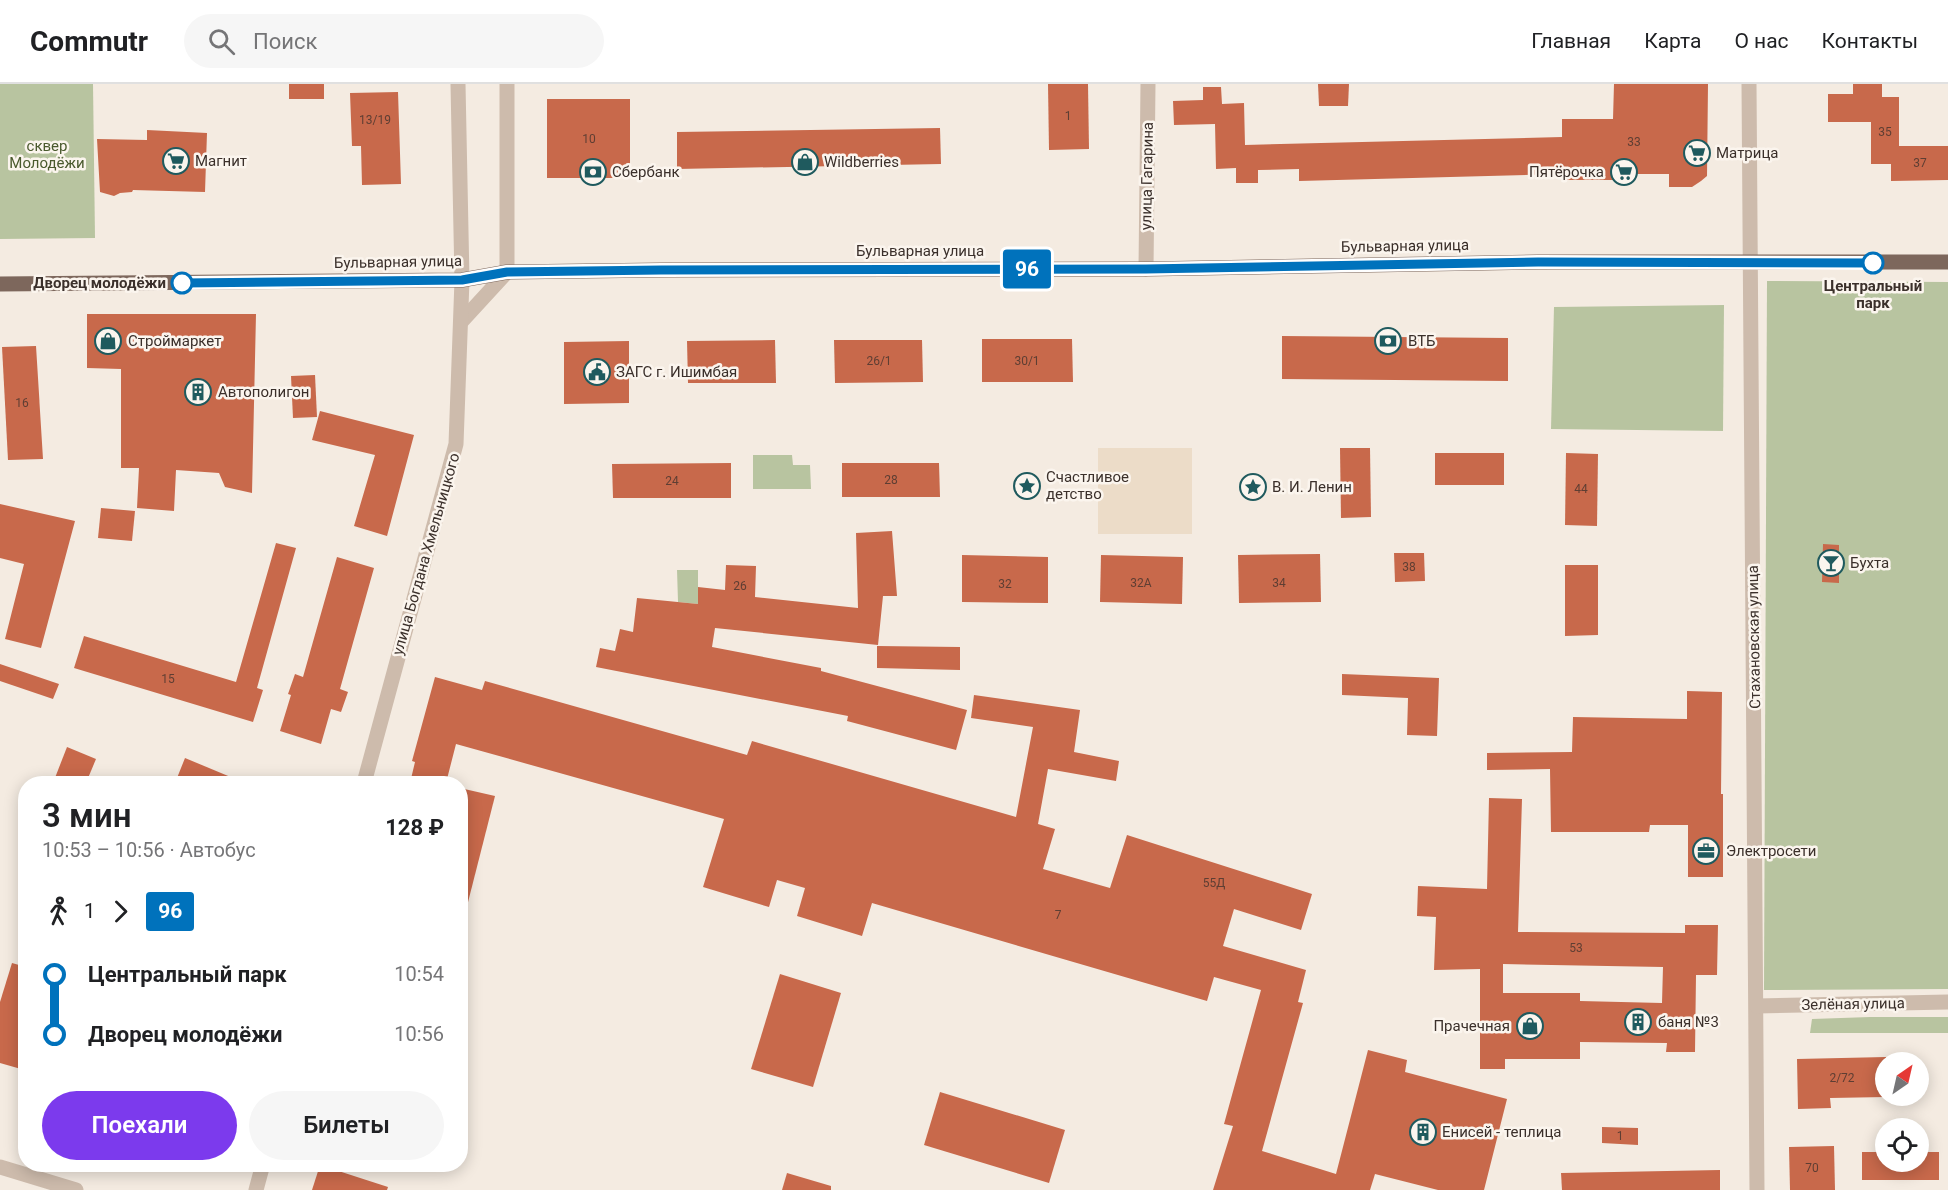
<!DOCTYPE html>
<html lang="ru">
<meta charset="utf-8">
<style>
:root{--surface:#fff;--page:#f6f6f6;--text:#202124;--muted:#757577;--line:#e0e0e0;--accent:#7c3aed}
body{margin:0;font-family:Roboto,sans-serif;background:var(--page);color:var(--text);height:100vh;display:flex;flex-direction:column;font-size:22px;white-space:nowrap}
*{box-sizing:border-box;margin:0}
p{font-size:20px;color:var(--muted)}
.icon{flex:none;width:33px;height:33px;fill:none;stroke:currentColor;stroke-width:2;stroke-linecap:round;stroke-linejoin:round}
.map{position:relative;flex:1;overflow:hidden}
.sheet{position:absolute;left:18px;top:692px;width:450px;height:396px;display:flex;flex-direction:column;background:var(--surface);border-radius:24px;box-shadow:0 3px 15px #0003}
.sheet>*{flex:none}
.badge{padding:0 12px;border-radius:4px;font-size:21px;line-height:39px}
.needle{width:39px;rotate:34deg}
.fabs{position:absolute;left:1875px;top:968px;display:grid;gap:12px}
.fabs a{display:grid;place-items:center;width:54px;height:54px;border-radius:50%;background:var(--surface);box-shadow:0 3px 15px #0003;font-size:30px}
.map>.badge{position:absolute;translate:-50% -50%;box-shadow:0 0 0 3px #fff}
.legs{display:flex;align-items:center;gap:9px;height:66px;padding:0 24px;font-size:20px}
.legs p{margin-inline-start:auto}
.overview{display:flex;align-items:center;justify-content:space-between;height:102px;padding:0 24px}
h1{font-size:33px;font-weight:600;line-height:45px}
.cta{display:flex;gap:12px;margin-top:auto;padding:12px 24px}
.cta a{flex:1;height:69px;border-radius:36px;background:var(--accent);color:#fff;font-size:24px;font-weight:600;line-height:69px;text-align:center}
.cta a+a{background:var(--page);color:var(--text)}
ul{padding:0 24px;list-style:none}
li{display:flex;align-items:center;gap:21px;height:60px;font-size:22px}
li i{display:grid;place-items:center;width:9px;height:100%;margin:0 8px;background:currentColor}
li i::after{content:'';width:15px;height:15px;margin:-8px;border:4px solid;border-radius:50%;background:var(--surface)}
li p{margin-inline-start:auto}
li:first-child i{background:linear-gradient(#0000 50%,currentColor 0)}
li:last-child i{background:linear-gradient(currentColor 50%,#0000 0)}
header{display:flex;align-items:center;gap:36px;box-sizing:border-box;height:84px;padding:0 30px;background:var(--surface);border-bottom:2px solid var(--line)}
header strong{font-size:28px}
nav{display:flex;gap:33px;margin-inline-start:auto;font-size:21px}
.search{width:420px;height:54px;background:var(--page);display:flex;align-items:center;gap:15px;box-sizing:border-box;padding:0 21px;border-radius:33px;color:var(--muted);font-size:22px}
.map>svg:first-child{display:block}
</style>
<header>
<strong>Commutr</strong>
<div class="search"><svg class="icon" aria-label="search" viewBox="0 0 24 24"><circle cx="10" cy="10" r="6"/><path d="M15 15l6 6"/></svg>Поиск</div>
<nav><a>Главная</a><a>Карта</a><a>О нас</a><a>Контакты</a></nav>
</header>
<div class="map">
<svg width="1948" height="1106" viewBox="0 0 1948 1106">
<rect width="100%" height="100%" fill="#f4ebe1"/>
<!-- green -->
<g fill="#b8c4a0">
<polygon points="0,0 93,0 95,154 0,155"/>
<polygon points="1767,197 1948,198 1948,905 1764,906"/>
<polygon points="1724,221 1723,347 1551,345 1554,223"/>
<polygon points="753,371 792,371 793,381 810,381 811,405 753,405"/>
<polygon points="677,486 698,486 698,520 678,518"/>
<polygon points="1870,933 1948,933 1948,949 1810,949 1812,935"/>
</g>
<!-- plaza -->
<rect fill="#ecdcc8" x="1098" y="364" width="94" height="86"/>
<!-- building -->
<g fill="#c8694b" fill-rule="evenodd">
<rect x="289" y="0" width="35" height="15"/>
<polygon points="1048,0 1088,0 1089,65 1049,66"/>
<polygon points="1318,0 1349,0 1348,22 1319,22"/>
<polygon points="1614,0 1708,0 1707,92 1701,97 1692,103 1669,103 1669,90 1635,90 1635,96 1561,96 1561,90 1299,97 1299,85 1258,86 1258,99 1236,99 1236,84 1216,85 1215,40 1174,41 1173,17 1203,16 1203,3 1221,3 1222,20 1244,19 1245,61 1562,53 1562,35 1613,35"/>
<polygon points="1853,0 1882,0 1882,13 1899,13 1899,62 1948,62 1948,96 1891,97 1891,80 1871,80 1871,38 1828,38 1828,10 1853,10"/>
<polygon points="398,8 401,100 362,101 361,62 352,62 350,9"/>
<rect x="547" y="15" width="83" height="79"/>
<polygon points="940,44 941,80 677,85 677,48"/>
<polygon points="147,46 207,49 205,108 133,106 132,108 120,109 114,112 100,108 97,55 147,56"/>
<polygon points="87,230 256,230 252,409 225,403 219,389 176,386 174,427 137,424 139,384 121,384 121,285 87,284"/>
<polygon points="1282,252 1508,254 1508,297 1282,295"/>
<polygon points="982,255 1072,255 1073,298 982,298"/>
<polygon points="775,256 776,299 688,299 687,257"/>
<polygon points="834,256 922,256 923,298 835,299"/>
<polygon points="629,257 629,319 564,320 564,258"/>
<polygon points="36,262 43,375 8,376 2,263"/>
<polygon points="315,291 317,333 293,334 291,292"/>
<polygon points="320,327 414,351 387,452 354,442 375,371 312,356"/>
<polygon points="1340,364 1370,364 1371,433 1341,434"/>
<rect x="1435" y="369" width="69" height="32"/>
<polygon points="1566,369 1598,370 1597,442 1565,441"/>
<polygon points="731,379 731,414 613,414 612,380"/>
<polygon points="842,379 939,379 940,413 842,413"/>
<polygon points="0,420 75,437 41,564 5,555 24,480 0,474"/>
<polygon points="101,424 135,427 132,457 98,454"/>
<polygon points="892,447 897,512 883,512 878,561 715,544 712,563 821,584 821,587 967,626 956,666 847,637 848,632 596,583 600,564 615,567 620,545 633,548 637,514 698,520 698,503 725,506 726,481 756,482 755,513 858,524 856,449"/>
<polygon points="276,459 296,464 257,604 263,606 253,638 74,584 84,552 236,598"/>
<polygon points="1823,460 1839,461 1839,499 1822,498"/>
<polygon points="1394,469 1424,469 1425,497 1395,498"/>
<polygon points="1320,470 1321,518 1239,519 1238,471"/>
<polygon points="962,471 1048,473 1048,519 962,518"/>
<polygon points="1101,471 1183,473 1182,520 1100,518"/>
<polygon points="337,473 374,484 340,605 348,608 341,628 331,625 321,660 280,647 291,611 288,610 295,590 303,593"/>
<polygon points="1565,481 1598,481 1598,551 1565,552"/>
<polygon points="877,562 960,563 960,586 877,584"/>
<polygon points="0,580 59,600 53,615 0,597"/>
<polygon points="1342,590 1439,594 1437,652 1407,651 1408,614 1342,611"/>
<polygon points="435,593 482,606 485,597 747,671 752,657 1016,733 1033,643 971,634 974,611 1080,626 1074,668 1119,677 1116,697 1048,685 1038,740 1055,745 1043,785 1110,804 1127,751 1312,810 1301,846 1234,825 1223,862 1306,886 1298,918 1303,919 1262,1067 1336,1090 1368,966 1407,976 1405,988 1507,1015 1484,1106 1438,1106 1375,1090 1370,1106 1213,1106 1233,1042 1224,1040 1261,906 1214,893 1207,917 872,819 862,852 797,832 805,804 777,796 769,823 703,803 724,735 456,660 446,699 410,699 415,678 412,677"/>
<polygon points="1687,607 1722,608 1721,710 1723,710 1723,793 1688,793 1688,741 1650,741 1649,748 1551,748 1550,685 1487,686 1487,669 1572,668 1573,633 1687,635"/>
<polygon points="67,663 96,675 86,699 53,699"/>
<polygon points="185,674 245,699 175,699"/>
<polygon points="460,704 495,712 466,826 460,825"/>
<path d="M1489,714L1522,715L1518,848L1685,849V841H1718L1717,891H1696L1695,968H1666L1667,959L1580,958V975H1505V985H1480V885L1434,886L1436,833L1417,832L1418,802L1487,805ZM1503,880L1663,883L1662,919L1580,917V909H1503Z"/>
<polygon points="12,879 26,883 26,972 21,985 0,979 0,918"/>
<polygon points="780,890 841,909 813,1003 751,985"/>
<polygon points="1886,973 1886,1013 1830,1014 1831,1024 1798,1025 1797,975"/>
<polygon points="940,1008 1065,1046 1049,1099 924,1061"/>
<polygon points="1602,1043 1638,1044 1638,1061 1602,1059"/>
<polygon points="1834,1062 1835,1106 1790,1106 1789,1063"/>
<polygon points="1862,1068 1886,1068 1886,1077 1918,1077 1918,1068 1939,1068 1939,1096 1862,1096"/>
<polygon points="320,1081 388,1103 387,1106 312,1106"/>
<polygon points="1720,1086 1720,1106 1562,1106 1561,1089"/>
<polygon points="787,1089 831,1102 831,1106 782,1106"/>
</g>
<g fill="none" stroke-linecap="round" stroke-linejoin="round">
<!-- minor -->
<g stroke="#cdbbac" stroke-width="15">
<polyline points="1749,0 1757,1106"/>
<polyline points="1146,185 1148,0"/>
<polyline points="462,237 507,188 507,0"/>
<polyline points="364,699 456,360 462,196 458,0"/>
<polyline points="1757,922 1948,918"/>
<polyline points="0,1083 76,1106"/>
<polyline points="256,1106 263,1080"/>
</g>
<!-- major -->
<polyline stroke="#7d675c" stroke-width="15" points="0,200 462,196 507,188 661,186 1146,185 1538,178 1948,178"/>
</g>
<g fill="none" stroke-linecap="round" stroke-linejoin="round">
<defs>
<polyline id="line-1" points="182,199 462,196 507,188 661,186 1146,185 1538,178 1873,179"/>
</defs>
<!-- line-1 casing -->
<use href="#line-1" stroke="#fff" stroke-width="14"/>
<!-- line-1 -->
<use href="#line-1" stroke="#0072bc" stroke-width="9"/>
</g>
<!-- icons -->
<defs>
<symbol id="supermarket-ring" viewBox="-11 -11 22 22"><circle r="9.5" fill="#fbf5ee" stroke="#1f5a5e" stroke-width="1.5"/><path d="M-6-5.5h2.5l.6 2H6L4.5 2H-2.5L-4.4-4H-6ZM-1.5 3.2a1.3 1.3 0 1 0 .1 0ZM3 3.2a1.3 1.3 0 1 0 .1 0Z" fill="#1f5a5e"/></symbol>
<symbol id="shop-ring" viewBox="-11 -11 22 22"><circle r="9.5" fill="#fbf5ee" stroke="#1f5a5e" stroke-width="1.5"/><path d="M-5-2.5h2.3a2.7 3.5 0 0 1 5.4 0H5L5.5 6h-11ZM-1.5-2.5h3a1.5 2.3 0 0 0-3 0Z" fill="#1f5a5e"/></symbol>
<symbol id="bank-ring" viewBox="-11 -11 22 22"><circle r="9.5" fill="#fbf5ee" stroke="#1f5a5e" stroke-width="1.5"/><path d="M-6-4H6V4H-6ZM0-2.3a2.3 2.3 0 1 0 0 4.6a2.3 2.3 0 1 0 0-4.6Z" fill="#1f5a5e"/></symbol>
<symbol id="civic-ring" viewBox="-11 -11 22 22"><circle r="9.5" fill="#fbf5ee" stroke="#1f5a5e" stroke-width="1.5"/><path d="M-.6-6.5H3V-4.5H.6V-3L4-1V1h2V6H-6V1h2V-1L-.6-3ZM-1.2 2.5V6h2.4V2.5Z" fill="#1f5a5e"/></symbol>
<symbol id="building-ring" viewBox="-11 -11 22 22"><circle r="9.5" fill="#fbf5ee" stroke="#1f5a5e" stroke-width="1.5"/><path d="M-4-6H4V6H1V3H-1V6H-4ZM-2.5-4.3h1.7v1.8h-1.7ZM.8-4.3h1.7v1.8H.8ZM-2.5-1h1.7V.8h-1.7ZM.8-1h1.7V.8H.8Z" fill="#1f5a5e"/></symbol>
<symbol id="sight-ring" viewBox="-11 -11 22 22"><circle r="9.5" fill="#fbf5ee" stroke="#1f5a5e" stroke-width="1.5"/><path d="M0-6L1.8-2.2L6-1.7L2.9 1.2L3.7 5.4L0 3.3L-3.7 5.4L-2.9 1.2L-6-1.7L-1.8-2.2Z" fill="#1f5a5e"/></symbol>
<symbol id="bar-ring" viewBox="-11 -11 22 22"><circle r="9.5" fill="#fbf5ee" stroke="#1f5a5e" stroke-width="1.5"/><path d="M-6-5H6L.8 .8V4.5H3.5V6h-7V4.5H-.8V.8Z" fill="#1f5a5e"/></symbol>
<symbol id="office-ring" viewBox="-11 -11 22 22"><circle r="9.5" fill="#fbf5ee" stroke="#1f5a5e" stroke-width="1.5"/><path d="M-6-3h4V-5.5h4V-3h4V5H-6ZM-1-4.5V-3h2v-1.5ZM-6 0V1H6V0Z" fill="#1f5a5e"/></symbol>
</defs>
<g fill-rule="evenodd">
<use href="#supermarket-ring" x="1682" y="54" width="30" height="30"/>
<use href="#supermarket-ring" x="161" y="62" width="30" height="30"/>
<use href="#shop-ring" x="790" y="63" width="30" height="30"/>
<use href="#bank-ring" x="578" y="73" width="30" height="30"/>
<use href="#supermarket-ring" x="1609" y="73" width="30" height="30"/>
<use href="#shop-ring" x="93" y="242" width="30" height="30"/>
<use href="#bank-ring" x="1373" y="242" width="30" height="30"/>
<use href="#civic-ring" x="582" y="273" width="30" height="30"/>
<use href="#building-ring" x="183" y="293" width="30" height="30"/>
<use href="#sight-ring" x="1012" y="387" width="30" height="30"/>
<use href="#sight-ring" x="1238" y="388" width="30" height="30"/>
<use href="#bar-ring" x="1816" y="464" width="30" height="30"/>
<use href="#office-ring" x="1691" y="752" width="30" height="30"/>
<use href="#building-ring" x="1623" y="923" width="30" height="30"/>
<use href="#shop-ring" x="1515" y="927" width="30" height="30"/>
<use href="#building-ring" x="1408" y="1033" width="30" height="30"/>
</g>
<!-- markers -->
<g fill="#fff" stroke="#0072bc" stroke-width="3">
<circle cx="1873" cy="179" r="10"/>
<circle cx="182" cy="199" r="10"/>
</g>
<g text-anchor="middle" dominant-baseline="central" stroke-width="5" stroke-linejoin="round" paint-order="stroke">
<!-- number labels -->
<g font-size="12" fill="#5e3e33">
<text x="1068" y="32">1</text>
<text x="375" y="36">13/19</text>
<text x="1885" y="48">35</text>
<text x="589" y="55">10</text>
<text x="1634" y="58">33</text>
<text x="1920" y="79">37</text>
<text x="879" y="277">26/1</text>
<text x="1027" y="277">30/1</text>
<text x="22" y="319">16</text>
<text x="891" y="396">28</text>
<text x="672" y="397">24</text>
<text x="1581" y="405">44</text>
<text x="1409" y="483">38</text>
<text x="1141" y="499">32А</text>
<text x="1279" y="499">34</text>
<text x="1005" y="500">32</text>
<text x="740" y="502">26</text>
<text x="168" y="595">15</text>
<text x="1214" y="799">55Д</text>
<text x="1058" y="831">7</text>
<text x="1576" y="864">53</text>
<text x="1842" y="994">2/72</text>
<text x="1620" y="1052">1</text>
<text x="1812" y="1084">70</text>
</g>
<!-- park labels -->
<g font-size="15" fill="#4a5a2e" stroke="#fbf5ee">
<text x="47" y="62">сквер<tspan x="47" dy="17">Молодёжи</tspan></text>
</g>
<!-- poi labels -->
<g font-size="15" fill="#3b302b" stroke="#fbf5ee" text-anchor="start">
<text x="1716" y="69">Матрица</text>
<text x="195" y="77">Магнит</text>
<text x="824" y="78">Wildberries</text>
<text x="612" y="88">Сбербанк</text>
<text x="1604" y="88" text-anchor="end">Пятёрочка</text>
<text x="128" y="257">Строймаркет</text>
<text x="1408" y="257">ВТБ</text>
<text x="616" y="288">ЗАГС г. Ишимбая</text>
<text x="218" y="308">Автополигон</text>
<text x="1046" y="393">Счастливое<tspan x="1046" dy="17">детство</tspan></text>
<text x="1272" y="403">В. И. Ленин</text>
<text x="1850" y="479">Бухта</text>
<text x="1726" y="767">Электросети</text>
<text x="1658" y="938">баня №3</text>
<text x="1510" y="942" text-anchor="end">Прачечная</text>
<text x="1442" y="1048">Енисей - теплица</text>
</g>
<!-- street labels -->
<g font-size="15" fill="#3b302b" stroke="#fbf5ee">
<text transform="translate(1147 92) rotate(-89)">улица Гагарина</text>
<text transform="translate(1405 162) rotate(-1)">Бульварная улица</text>
<text x="920" y="167">Бульварная улица</text>
<text transform="translate(398 178) rotate(-1)">Бульварная улица</text>
<text transform="translate(426 470) rotate(-74)">улица Богдана Хмельницкого</text>
<text transform="translate(1754 553) rotate(-91)">Стахановская улица</text>
<text transform="translate(1853 920) rotate(-1)">Зелёная улица</text>
</g>
<!-- stop labels -->
<g font-size="15" font-weight="bold" fill="#3b302b" stroke="#fbf5ee" text-anchor="end">
<text x="166" y="199">Дворец молодёжи</text>
<text x="1873" y="202" text-anchor="middle">Центральный<tspan x="1873" dy="17">парк</tspan></text>
</g>
</g>
</svg>
<div class="fabs">
<a><svg class="needle" viewBox="-14 -14 28 28"><path d="M0-13l5 13h-10z" fill="#e53935"/><path d="M0 13l5-13h-10z" fill="#757577"/></svg></a>
<a><svg class="icon" aria-label="locate" viewBox="0 0 24 24"><circle cx="12" cy="12" r="6"/><path d="M12 2v4M12 18v4M2 12h4M18 12h4"/></svg></a>
</div>
<b class="badge" style="left:1027px;top:185px;background:#0072bc;color:#fff">96</b>
<section class="sheet">
<div class="overview"><div><h1>3 мин</h1><p>10:53 – 10:56 · Автобус</p></div><b>128 ₽</b></div>
<div class="legs"><svg class="icon" aria-label="walk" viewBox="0 0 24 24"><circle cx="13" cy="4" r="2"/><path d="M13 8l-2 6 4 7M11 14l-3 7M7 12l3-4h3l4 4"/></svg>1<svg class="icon" aria-label="forward" viewBox="0 0 24 24"><path d="M9 5l7 7-7 7"/></svg><b class="badge" style="background:#0072bc;color:#fff">96</b></div>
<ul>
<li><i style="color:#0072bc"></i><b>Центральный парк</b><p>10:54</p></li>
<li><i style="color:#0072bc"></i><b>Дворец молодёжи</b><p>10:56</p></li>
</ul>
<div class="cta"><a>Поехали</a><a>Билеты</a></div>
</section>
</div>
